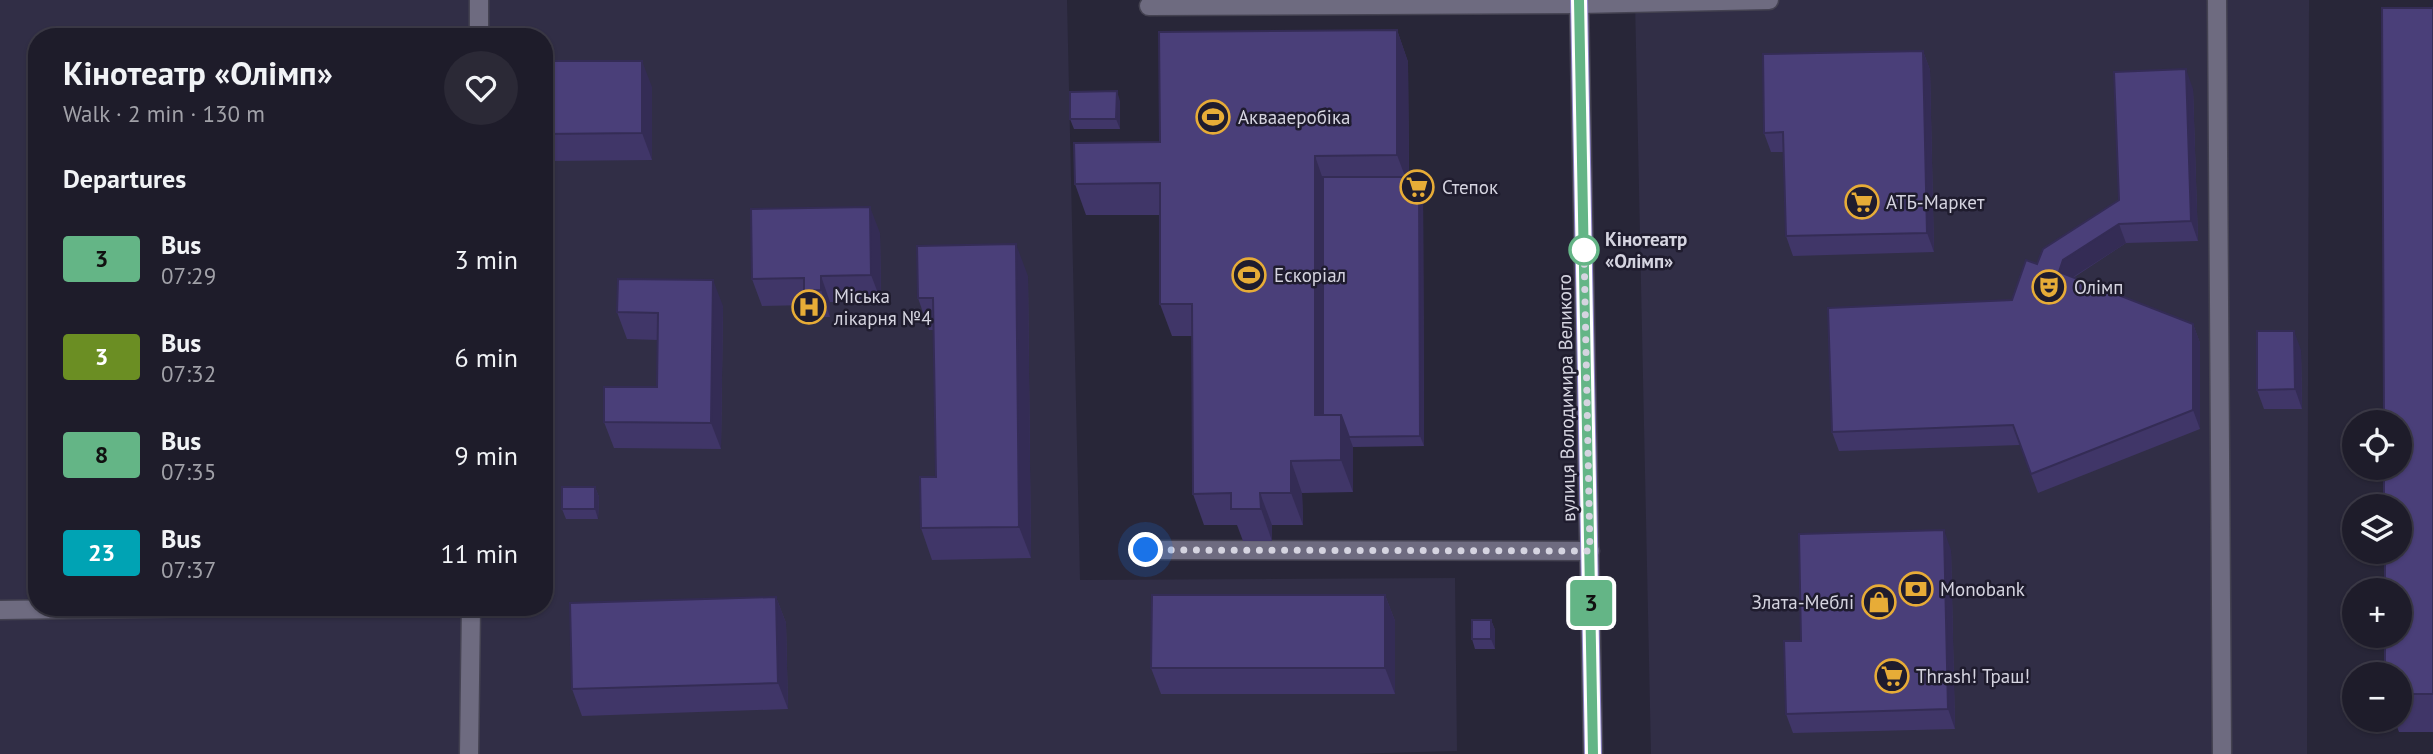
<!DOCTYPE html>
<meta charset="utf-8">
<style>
:root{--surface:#1e1c2a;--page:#2b2936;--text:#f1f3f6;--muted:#a1a1a8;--line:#3c3a47}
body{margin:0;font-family:"PT Sans",sans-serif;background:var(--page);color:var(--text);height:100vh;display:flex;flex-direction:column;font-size:26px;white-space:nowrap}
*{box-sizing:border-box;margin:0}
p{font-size:23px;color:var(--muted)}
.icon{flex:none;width:38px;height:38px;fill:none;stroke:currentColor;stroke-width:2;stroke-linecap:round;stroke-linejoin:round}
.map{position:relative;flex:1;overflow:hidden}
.sheet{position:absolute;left:28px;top:28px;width:525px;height:588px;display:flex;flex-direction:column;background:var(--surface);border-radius:28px;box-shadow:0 2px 5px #0004,0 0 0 2px var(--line)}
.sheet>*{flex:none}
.badge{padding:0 14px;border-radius:5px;font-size:24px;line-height:46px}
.buttons{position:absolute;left:2342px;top:410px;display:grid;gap:14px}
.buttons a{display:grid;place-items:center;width:70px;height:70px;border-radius:50%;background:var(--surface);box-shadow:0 2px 5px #0004,0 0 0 2px var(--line);font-size:35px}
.you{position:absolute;width:35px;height:35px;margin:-18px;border:5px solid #fff;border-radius:50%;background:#1a73e8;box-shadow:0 0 0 10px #1a73e833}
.map>.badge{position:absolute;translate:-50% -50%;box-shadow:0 0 0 4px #fff}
h2{padding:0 35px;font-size:26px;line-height:63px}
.round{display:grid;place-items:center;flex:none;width:74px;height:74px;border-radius:37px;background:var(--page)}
.headline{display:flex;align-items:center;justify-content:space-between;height:119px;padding:0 35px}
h1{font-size:33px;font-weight:800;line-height:52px}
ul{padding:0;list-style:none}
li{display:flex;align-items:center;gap:21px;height:98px;padding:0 35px}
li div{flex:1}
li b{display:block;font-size:26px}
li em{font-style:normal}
li .badge{min-width:77px;font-weight:700;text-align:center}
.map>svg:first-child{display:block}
</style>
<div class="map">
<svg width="2433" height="754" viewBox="0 0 2433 754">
<rect width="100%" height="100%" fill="#282638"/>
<!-- built -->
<g fill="#312e46" fill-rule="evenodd">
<path d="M0,0H1067L1080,580L1455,578L1457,751L1347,754H0ZM37,37H544V607H37Z"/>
<polygon points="1635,0 2309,0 2307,754 1651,754"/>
</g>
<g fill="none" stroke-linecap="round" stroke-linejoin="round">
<defs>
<g id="service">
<polyline points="2217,0 2222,754"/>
<polyline points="1149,6 1579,4 1769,0"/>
<polyline points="1145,550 1590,551"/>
<polyline points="0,610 213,607"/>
</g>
<g id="minor">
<polyline points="479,37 479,0"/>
<polyline points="469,754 471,607"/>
</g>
<polyline id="primary" points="1579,0 1593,754"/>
</defs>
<!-- service casing -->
<use href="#service" stroke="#444251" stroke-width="21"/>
<!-- minor casing -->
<use href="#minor" stroke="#444251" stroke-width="21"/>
<!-- primary casing -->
<use href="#primary" stroke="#444251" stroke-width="21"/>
<!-- service -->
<use href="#service" stroke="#6e6b80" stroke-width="18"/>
<!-- minor -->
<use href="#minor" stroke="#6e6b80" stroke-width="18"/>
<!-- primary -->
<use href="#primary" stroke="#9085ca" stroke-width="18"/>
</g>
<!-- wall -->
<g fill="#403668">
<polygon points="2433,8 2433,732 2399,732 2394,719 2399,719 2399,674"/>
<polygon points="1397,30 1408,62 1409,177 1419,177 1423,187 1424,446 1353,447 1353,492 1302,493 1303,525 1272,525 1272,541 1243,541 1237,525 1204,525 1193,494 1192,336 1172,336 1160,304 1160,215 1086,215 1075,184"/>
<polygon points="1923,51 1930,70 1934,252 1793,256 1786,236 1784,152 1771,152 1764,133"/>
<polygon points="544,61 652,87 652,160 546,161 544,155"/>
<polygon points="2193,89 2198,241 2126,243 2073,278 2193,324 2200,343 2200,429 2038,493 2020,445 1839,451 1832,432 2012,300 2037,264 2119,200"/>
<polygon points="1120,101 1120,129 1074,129 1070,119"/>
<polygon points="880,233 881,301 830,302 830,317 814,317 809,305 762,306 752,279"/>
<polygon points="1028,276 1031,558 932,560 921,528 936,477 934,330 929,330 918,298"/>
<polygon points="723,306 721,449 614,448 604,422 657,387 658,340 627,339 617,312"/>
<polygon points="2301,350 2302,409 2264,409 2257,390"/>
<polygon points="595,487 599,497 598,519 566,519 562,509"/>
<polygon points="1951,550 1955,729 1793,733 1786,714 1801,641"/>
<polygon points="1385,595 1395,621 1395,694 1161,694 1151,668"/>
<polygon points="776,597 786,623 788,709 582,716 572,689"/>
<polygon points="1491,620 1495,630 1495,649 1475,649 1472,639"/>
</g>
<!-- shaded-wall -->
<g fill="#342c55">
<polygon points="1397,30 1408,62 1409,187 1397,155"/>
<polygon points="1923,51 1930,70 1934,252 1927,233"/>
<polygon points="642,61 652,87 652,160 642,133"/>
<polygon points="2186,69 2193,89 2198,241 2191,221"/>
<polygon points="1117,91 1120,101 1120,129 1116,119"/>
<polygon points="1315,156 1326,188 1323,437 1315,415"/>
<polygon points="1419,177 1423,187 1424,446 1420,436"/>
<polygon points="870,207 880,233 881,301 871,275"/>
<polygon points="2119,224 2126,243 2070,279 2059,272 2063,260"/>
<polygon points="1016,244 1028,276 1031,558 1019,527"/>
<polygon points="821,276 830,302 830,317 821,290"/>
<polygon points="713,280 723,306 721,449 711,423"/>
<polygon points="2193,324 2200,343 2200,429 2193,410"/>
<polygon points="2294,331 2301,350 2302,409 2295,389"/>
<polygon points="1341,415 1353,447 1353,492 1341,460"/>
<polygon points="1291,461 1302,493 1303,525 1291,493"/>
<polygon points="595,487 599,497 598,519 595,509"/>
<polygon points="1260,493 1272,525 1272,541 1261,509"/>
<polygon points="1944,530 1951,550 1955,729 1948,709"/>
<polygon points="1385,595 1395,621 1395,694 1385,668"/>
<polygon points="776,597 786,623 788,709 778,683"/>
<polygon points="1491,620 1495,630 1495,649 1491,639"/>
</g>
<!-- building -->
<g fill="#4a3f79" stroke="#342c55" stroke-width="2">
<polygon points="2382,8 2433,8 2433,694 2399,694 2399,674 2385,674 2385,635 2399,635 2399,590 2385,590 2385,551 2399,551 2399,506 2384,506 2384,467 2399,467 2399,422 2384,422"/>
<polygon points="1397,30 1397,155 1315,156 1315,415 1341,415 1341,460 1291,461 1291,493 1260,493 1261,509 1231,509 1231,493 1193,494 1192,304 1160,304 1160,183 1075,184 1074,143 1160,142 1159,32"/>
<polygon points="1923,51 1927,233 1786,236 1783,132 1764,133 1763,54"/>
<polygon points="544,61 642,61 642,133 544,134"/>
<polygon points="2186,69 2191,221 2119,224 2063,260 2059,272 2193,324 2193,410 2031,474 2013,425 1832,432 1828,308 2012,300 2026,260 2037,264 2043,249 2119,200 2114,72"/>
<polygon points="1117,91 1116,119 1070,119 1070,92"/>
<polygon points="1323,177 1419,177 1420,436 1349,437 1341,415 1323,415"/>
<polygon points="870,207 871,275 821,276 821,290 804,291 804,278 752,279 751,209"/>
<polygon points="1016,244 1019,527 921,528 920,477 936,477 933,298 918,298 917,246"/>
<polygon points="618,279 713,280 711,423 604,422 604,387 657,387 658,313 617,312"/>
<polygon points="2257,331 2294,331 2295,389 2257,390"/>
<rect x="562" y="487" width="33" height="22"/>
<polygon points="1944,530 1948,709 1786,714 1784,641 1801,641 1799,534"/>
<polygon points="1152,595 1385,595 1385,668 1151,668"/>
<polygon points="776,597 778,683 572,689 570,603"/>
<rect x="1472" y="620" width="19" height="19"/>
</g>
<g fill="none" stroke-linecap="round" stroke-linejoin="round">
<defs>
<polyline id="line" points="1579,0 1593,754"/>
</defs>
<!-- line casing -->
<use href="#line" stroke="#fff" stroke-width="16"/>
<!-- line -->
<use href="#line" stroke="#64b586" stroke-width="10"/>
<!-- walk -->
<polyline stroke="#d5d4e0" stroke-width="7" stroke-dasharray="0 12.6" points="1146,550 1590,551 1584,250"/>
</g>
<!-- icons -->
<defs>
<symbol id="stadium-ring" viewBox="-11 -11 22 22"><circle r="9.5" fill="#1f1c2e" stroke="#e7ac37" stroke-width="1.5"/><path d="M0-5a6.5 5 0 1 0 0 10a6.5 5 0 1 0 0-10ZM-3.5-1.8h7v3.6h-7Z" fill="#e7ac37"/></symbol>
<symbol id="supermarket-ring" viewBox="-11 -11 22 22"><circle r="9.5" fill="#1f1c2e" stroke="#e7ac37" stroke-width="1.5"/><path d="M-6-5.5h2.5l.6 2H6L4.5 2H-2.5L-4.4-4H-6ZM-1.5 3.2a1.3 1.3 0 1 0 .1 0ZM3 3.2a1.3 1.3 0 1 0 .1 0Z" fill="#e7ac37"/></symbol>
<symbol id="theatre-ring" viewBox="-11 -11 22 22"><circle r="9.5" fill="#1f1c2e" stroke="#e7ac37" stroke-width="1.5"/><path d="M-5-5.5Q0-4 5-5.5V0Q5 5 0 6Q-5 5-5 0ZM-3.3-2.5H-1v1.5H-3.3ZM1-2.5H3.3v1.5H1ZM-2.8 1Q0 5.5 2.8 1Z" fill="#e7ac37"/></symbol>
<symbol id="hospital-ring" viewBox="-11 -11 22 22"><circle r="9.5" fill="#1f1c2e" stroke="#e7ac37" stroke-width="1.5"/><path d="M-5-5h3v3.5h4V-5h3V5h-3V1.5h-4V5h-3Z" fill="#e7ac37"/></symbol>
<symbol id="bank-ring" viewBox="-11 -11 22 22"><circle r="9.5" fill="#1f1c2e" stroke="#e7ac37" stroke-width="1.5"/><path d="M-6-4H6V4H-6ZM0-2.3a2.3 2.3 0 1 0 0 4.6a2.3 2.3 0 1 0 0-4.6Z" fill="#e7ac37"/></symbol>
<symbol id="shop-ring" viewBox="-11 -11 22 22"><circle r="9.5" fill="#1f1c2e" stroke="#e7ac37" stroke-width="1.5"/><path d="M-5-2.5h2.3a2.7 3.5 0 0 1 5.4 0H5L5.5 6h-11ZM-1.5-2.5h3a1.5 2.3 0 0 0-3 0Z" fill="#e7ac37"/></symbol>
</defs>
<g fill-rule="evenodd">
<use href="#stadium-ring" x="1194" y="98" width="38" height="38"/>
<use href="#supermarket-ring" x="1398" y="168" width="38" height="38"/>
<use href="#supermarket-ring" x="1843" y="183" width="38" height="38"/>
<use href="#stadium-ring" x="1230" y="256" width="38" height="38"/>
<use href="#theatre-ring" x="2030" y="268" width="38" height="38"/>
<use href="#hospital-ring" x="790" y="288" width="38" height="38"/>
<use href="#bank-ring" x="1897" y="570" width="38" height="38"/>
<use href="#shop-ring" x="1860" y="583" width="38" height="38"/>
<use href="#supermarket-ring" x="1873" y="657" width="38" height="38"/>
</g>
<!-- markers -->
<circle fill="#fff" stroke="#64b586" stroke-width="3.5" cx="1584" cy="250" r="14"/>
<g text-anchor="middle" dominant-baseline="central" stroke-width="5" stroke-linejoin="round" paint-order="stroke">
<!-- poi labels -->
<g font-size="19" fill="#d5d4e0" stroke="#1f1c2e" text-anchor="start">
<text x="1238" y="117">Аквааеробіка</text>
<text x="1442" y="187">Степок</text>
<text x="1886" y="202">АТБ-Маркет</text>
<text x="1274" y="275">Ескоріал</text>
<text x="2074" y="287">Олімп</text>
<text x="834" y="296">Міська<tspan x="834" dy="22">лікарня №4</tspan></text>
<text x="1940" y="589">Monobank</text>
<text x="1854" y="602" text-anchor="end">Злата-Меблі</text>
<text x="1916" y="676">Thrash! Траш!</text>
</g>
<!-- stop labels -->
<g font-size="19" font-weight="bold" fill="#d5d4e0" stroke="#1f1c2e" text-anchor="start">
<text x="1605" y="239">Кінотеатр<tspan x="1605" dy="22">«Олімп»</tspan></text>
</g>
<!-- street labels -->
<g font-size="19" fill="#d5d4e0" stroke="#1f1c2e">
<text transform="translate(1566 398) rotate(-91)">вулиця Володимира Великого</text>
</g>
</g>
</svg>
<div class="buttons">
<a><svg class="icon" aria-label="locate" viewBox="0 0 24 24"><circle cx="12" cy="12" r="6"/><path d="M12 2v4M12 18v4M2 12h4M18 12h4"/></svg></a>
<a><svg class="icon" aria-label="layers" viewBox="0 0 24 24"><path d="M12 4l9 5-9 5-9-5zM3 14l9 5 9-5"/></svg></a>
<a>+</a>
<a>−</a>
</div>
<div class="you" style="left:1146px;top:550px"></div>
<b class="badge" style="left:1591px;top:603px;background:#64b586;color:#111">3</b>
<section class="sheet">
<div class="headline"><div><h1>Кінотеатр «Олімп»</h1><p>Walk · 2 min · 130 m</p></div><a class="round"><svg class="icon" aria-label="heart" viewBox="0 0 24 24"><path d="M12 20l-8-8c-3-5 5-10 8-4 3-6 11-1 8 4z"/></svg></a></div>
<h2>Departures</h2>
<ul>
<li><span class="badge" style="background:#64b586;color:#111">3</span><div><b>Bus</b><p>07:29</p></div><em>3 min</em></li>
<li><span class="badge" style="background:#6b8e23;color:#fff">3</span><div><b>Bus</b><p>07:32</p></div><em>6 min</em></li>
<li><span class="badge" style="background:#64b586;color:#111">8</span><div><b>Bus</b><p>07:35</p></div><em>9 min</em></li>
<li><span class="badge" style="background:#00a3b4;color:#fff">23</span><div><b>Bus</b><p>07:37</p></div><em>11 min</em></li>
</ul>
</section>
</div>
